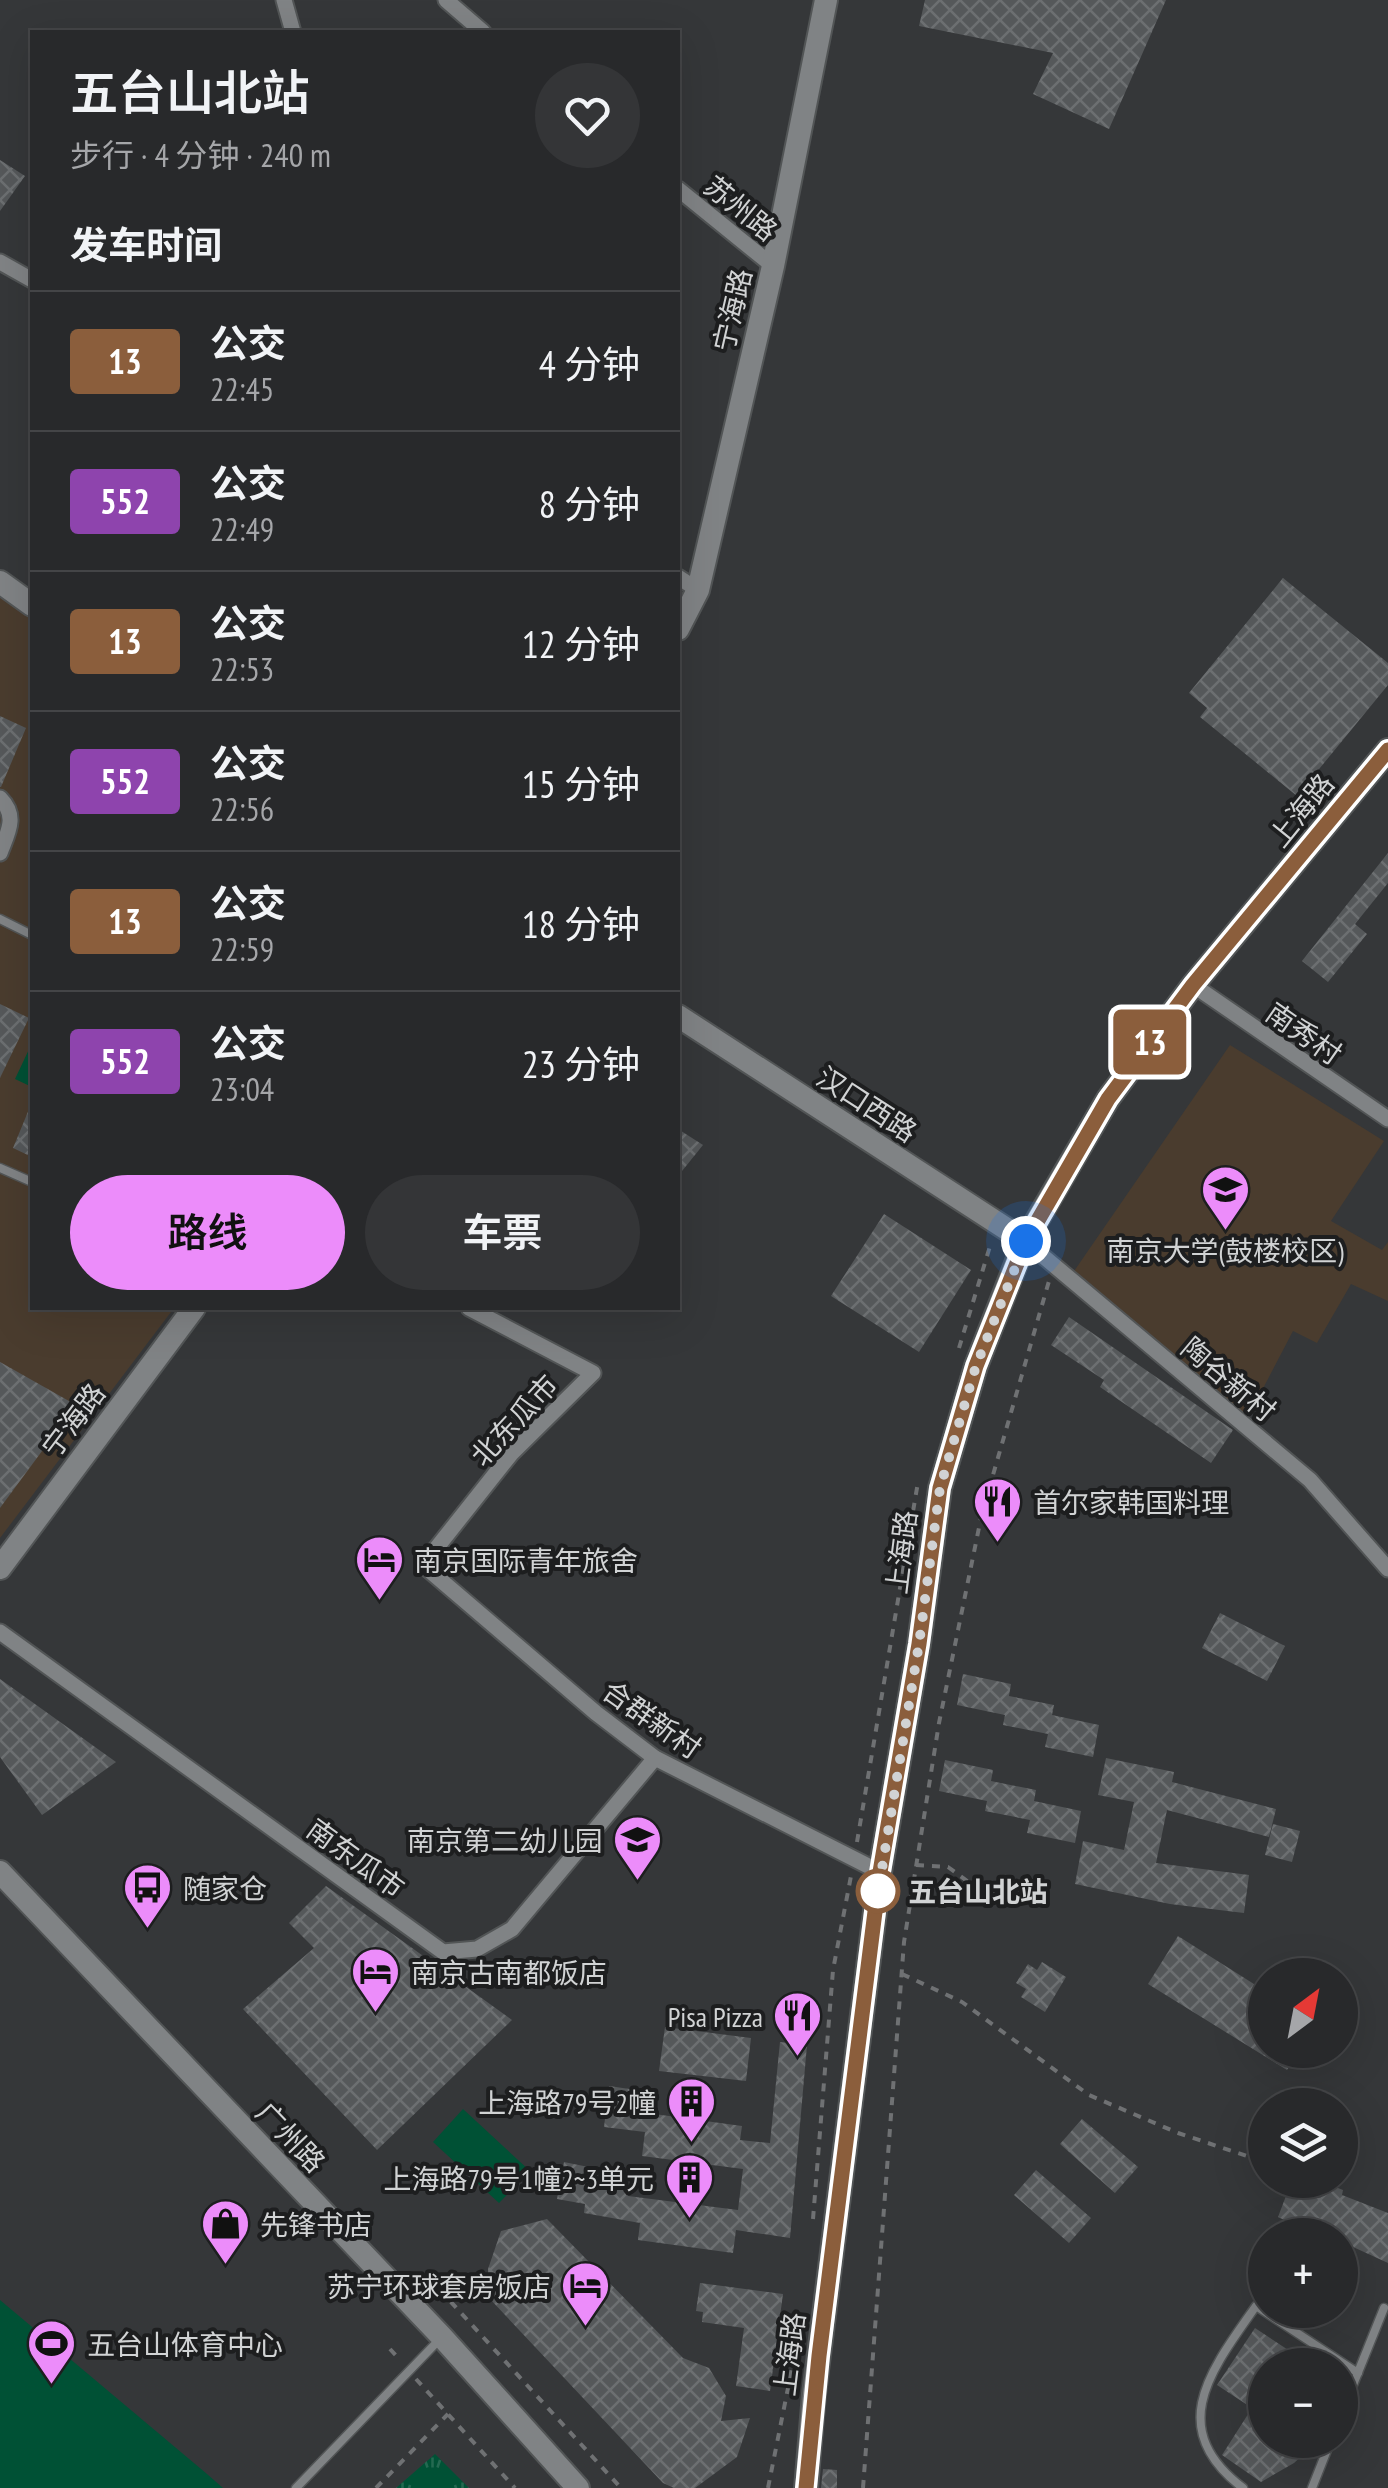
<!DOCTYPE html>
<html lang="zh">
<meta charset="utf-8">
<style>
:root{--surface:#28292b;--page:#343537;--text:#f1f3f6;--muted:#a5a6a9;--line:#444547;--accent:#ec8cfa}
body{margin:0;font-family:"PT Sans Narrow","Noto Sans SC",sans-serif;background:var(--page);color:var(--text);height:100vh;display:flex;flex-direction:column;font-size:38px;white-space:nowrap}
*{box-sizing:border-box;margin:0}
p{font-size:32px;color:var(--muted)}
.icon{flex:none;width:55px;height:55px;fill:none;stroke:currentColor;stroke-width:2;stroke-linecap:round;stroke-linejoin:round}
.map{position:relative;flex:1;overflow:hidden}
.details{position:absolute;left:30px;top:30px;width:650px;height:1280px;display:flex;flex-direction:column;background:var(--surface);border-radius:0px;box-shadow:0 10px 40px #0002,0 0 0 2px var(--line)}
.details>*{flex:none}
.badge{padding:0 20px;border-radius:8px;font-size:35px;line-height:65px}
.needle{width:65px;rotate:32deg}
.buttons{position:absolute;left:1248px;top:1958px;display:grid;gap:20px}
.buttons a{display:grid;place-items:center;width:110px;height:110px;border-radius:50%;background:var(--surface);box-shadow:0 10px 40px #0002,0 0 0 2px var(--line);font-size:50px}
.you{position:absolute;width:50px;height:50px;margin:-25px;border:8px solid #fff;border-radius:50%;background:#1a73e8;box-shadow:0 0 0 15px #1a73e833}
.map>.badge{position:absolute;translate:-50% -50%;box-shadow:0 0 0 5px #fff}
h2{padding:0 40px;font-size:38px;line-height:90px}
.round{display:grid;place-items:center;flex:none;width:105px;height:105px;border-radius:52px;background:var(--page)}
.headline{display:flex;align-items:center;justify-content:space-between;height:170px;padding:0 40px}
h1{font-size:48px;font-weight:600;line-height:75px}
.cta{display:flex;gap:20px;margin-top:auto;padding:20px 40px}
.cta a{flex:1;height:115px;border-radius:60px;background:var(--accent);color:#111;font-size:40px;font-weight:600;line-height:115px;text-align:center}
.cta a+a{background:var(--page);color:var(--text)}
ul{padding:0;list-style:none}
li{display:flex;align-items:center;gap:30px;height:140px;padding:0 40px;border-top:2px solid var(--line)}
li div{flex:1}
li b{display:block;font-size:38px}
li em{font-style:normal}
li .badge{min-width:110px;font-weight:700;text-align:center}
.map>svg:first-child{display:block}
</style>
<div class="map">
<svg width="1388" height="2488" viewBox="0 0 1388 2488">
<defs>
<pattern id="grass-tufts" width="24" height="20" patternUnits="userSpaceOnUse" patternTransform="scale(2.5)"><rect width="24" height="20" fill="#005135"/><path d="M3 7l-1-3M5 7V3M7 7l1-3M15 17l-1-3M17 17v-4M19 17l1-3" fill="none" stroke="#246951"/></pattern>
<pattern id="building-cross-hatch" width="8" height="8" patternUnits="userSpaceOnUse" patternTransform="scale(2.5)"><rect width="8" height="8" fill="#55585a"/><path d="M0 0l8 8M0 8l8-8" fill="none" stroke="#6c6f71"/></pattern>
</defs>
<rect width="100%" height="100%" fill="#353739"/>
<!-- education -->
<g fill="#4a3c2e">
<polygon points="0,588 32,610 32,1308 174,1308 0,1538"/>
<polygon points="1230,1045 1384,1141 1331,1221 1382,1250 1388,1242 1388,1301 1351,1284 1317,1343 1293,1331 1248,1417 1070,1277"/>
</g>
<!-- grass -->
<polygon fill="url(#grass-tufts)" points="435,2454 469,2488 396,2488"/>
<!-- garden -->
<g fill="#005135">
<polygon points="32,1043 32,1087 15,1079"/>
<polygon points="463,2109 530,2171 499,2203 433,2142"/>
<polygon points="0,2300 207,2474 223,2488 0,2488"/>
</g>
<!-- building -->
<g fill="url(#building-cross-hatch)">
<polygon points="925,0 1166,0 1109,129 1033,94 1053,53 919,26"/>
<polygon points="0,160 25,176 0,211"/>
<polygon points="1283,578 1388,663 1388,685 1297,796 1200,717 1207,708 1189,693"/>
<polygon points="0,716 26,728 1,787 0,787"/>
<polygon points="1388,853 1388,883 1355,924 1367,934 1328,982 1302,961"/>
<polygon points="0,1004 29,1018 0,1078"/>
<polygon points="32,1102 32,1157 13,1148"/>
<polygon points="678,1129 703,1145 678,1176"/>
<polygon points="884,1214 971,1270 919,1352 831,1296"/>
<polygon points="1069,1317 1233,1430 1211,1463 1100,1387 1104,1380 1051,1345"/>
<polygon points="0,1362 76,1405 0,1508"/>
<polygon points="1220,1613 1285,1646 1267,1681 1202,1648"/>
<polygon points="963,1674 1011,1684 1009,1696 1054,1705 1052,1715 1099,1725 1093,1757 1045,1747 1048,1734 1003,1725 1005,1715 957,1705"/>
<polygon points="0,1679 116,1762 42,1815 0,1757"/>
<polygon points="1106,1758 1174,1772 1172,1782 1276,1809 1269,1837 1167,1810 1156,1863 1249,1875 1244,1913 1170,1904 1075,1884 1083,1841 1124,1850 1134,1802 1098,1795"/>
<polygon points="945,1760 993,1770 991,1781 1036,1790 1034,1801 1081,1811 1075,1843 1027,1833 1030,1820 985,1811 987,1801 939,1791"/>
<polygon points="1273,1824 1300,1831 1292,1862 1265,1855"/>
<polygon points="326,1886 512,2020 377,2150 243,2009 314,1948 289,1923"/>
<polygon points="1178,1936 1265,1991 1265,2050 1300,2050 1287,2070 1148,1984"/>
<polygon points="1042,1962 1066,1977 1045,2012 1021,1997 1026,1989 1016,1983 1028,1964 1037,1970"/>
<polygon points="665,2027 751,2038 746,2081 659,2071"/>
<polygon points="780,2042 807,2045 790,2238 736,2230 733,2253 638,2240 640,2223 584,2213 585,2204 557,2199 564,2162 603,2170 601,2179 630,2185 628,2196 738,2210 743,2169 642,2156 645,2132 604,2127 609,2086 650,2092 647,2113 742,2126 740,2140 770,2143"/>
<polygon points="1082,2119 1138,2167 1115,2193 1060,2144"/>
<polygon points="1036,2170 1091,2218 1069,2243 1014,2195"/>
<polygon points="1292,2180 1316,2186 1318,2180 1343,2190 1342,2195 1388,2213 1388,2263 1340,2241 1340,2235 1316,2235 1278,2217"/>
<polygon points="547,2219 683,2358 709,2368 726,2396 721,2421 750,2418 737,2457 695,2488 674,2488 663,2483 490,2299 488,2269 501,2231"/>
<polygon points="700,2283 783,2294 770,2391 736,2386 744,2328 702,2322 703,2312 696,2311"/>
<polygon points="1255,2328 1311,2365 1265,2365 1265,2440 1319,2440 1294,2463 1261,2482 1222,2455 1252,2408 1217,2385"/>
<polygon points="823,2469 837,2470 837,2488 821,2488"/>
</g>
<g fill="none" stroke-linecap="round" stroke-linejoin="round">
<defs>
<g id="lane">
<polyline points="0,919 32,935"/>
<polyline points="0,1168 32,1182"/>
<polyline points="1340,2417 1384,2308"/>
<polyline points="296,2488 439,2340"/>
<path d="M1243,2488C1164,2428 1211,2370 1256,2306L1358,2373"/>
<polyline points="1312,2488 1331,2440"/>
</g>
<g id="street">
<polyline points="284,0 293,32"/>
<polyline points="446,0 483,32"/>
<polyline points="678,189 773,266"/>
<polyline points="0,262 32,280"/>
<polyline points="678,577 698,590"/>
<path d="M0,798C18,816 8,832 0,853"/>
<polyline points="1193,985 1388,1119"/>
<polyline points="1025,1241 1310,1480 1388,1569"/>
<polyline points="469,1308 593,1373 511,1454 423,1565 596,1713 655,1758 880,1872"/>
<polyline points="0,1632 443,1952 477,1949 512,1929 655,1758"/>
</g>
<g id="secondary">
<polyline points="0,582 32,605"/>
<polyline points="678,629 698,590 773,266 826,0"/>
<polyline points="678,1016 1025,1241"/>
<polyline points="0,1568 194,1308"/>
<polyline points="0,1872 442,2337 578,2488"/>
<polyline points="806,2488 814,2394 880,1872 919,1644 940,1488 976,1366 1025,1241 1108,1099 1193,985 1388,750"/>
</g>
</defs>
<!-- lane casing -->
<use href="#lane" stroke="#525556" stroke-width="11"/>
<!-- street casing -->
<use href="#street" stroke="#525556" stroke-width="19"/>
<!-- secondary casing -->
<use href="#secondary" stroke="#525556" stroke-width="26"/>
<!-- path -->
<g stroke="#6f7173" stroke-width="4" stroke-dasharray="8 8" stroke-linecap="butt">
<polyline points="959,1348 991,1243"/>
<polyline points="857,1842 918,1482"/>
<polyline points="916,1865 948,1867 986,1895 1007,1883 1028,1889"/>
<polyline points="902,1974 962,2002 1089,2095 1178,2133 1262,2161"/>
<polyline points="813,2219 833,1970 851,1876"/>
<polyline points="440,2290 621,2488"/>
<polyline points="390,2349 400,2360"/>
<polyline points="416,2379 515,2488"/>
<polyline points="376,2488 448,2414"/>
<polyline points="768,2488 799,2333"/>
<polyline points="863,2488 904,1942 939,1723 982,1513 1049,1281"/>
</g>
<!-- lane -->
<use href="#lane" stroke="#808385" stroke-width="8"/>
<!-- street -->
<use href="#street" stroke="#808385" stroke-width="15"/>
<!-- secondary -->
<use href="#secondary" stroke="#808385" stroke-width="22"/>
</g>
<g fill="none" stroke-linecap="round" stroke-linejoin="round">
<defs>
<polyline id="line" points="806,2488 819,2356 880,1872 919,1644 940,1488 976,1366 1026,1241 1108,1099 1193,985 1388,750"/>
</defs>
<!-- line casing -->
<use href="#line" stroke="#fff" stroke-width="22"/>
<!-- line -->
<use href="#line" stroke="#8b5e3c" stroke-width="15"/>
<!-- walk -->
<polyline stroke="#d1d3d4" stroke-width="10" stroke-dasharray="0 18" points="878,1891 876,1905 919,1644 940,1488 976,1366 1026,1241"/>
</g>
<!-- icons -->
<defs>
<symbol id="university-pin" viewBox="-11 -11 22 30"><path d="M0 17L-7.5 6A9.5 9.5 0 1 1 7.5 6Z" fill="#ec8cfa" stroke="#1d1e1f"/><path d="M0-5L7-2L0 1L-7-2ZM-4 1L0 2.5L4 1V4Q0 6-4 4Z" fill="#111"/></symbol>
<symbol id="restaurant-pin" viewBox="-11 -11 22 30"><path d="M0 17L-7.5 6A9.5 9.5 0 1 1 7.5 6Z" fill="#ec8cfa" stroke="#1d1e1f"/><path d="M-5-6h1v4h1v-4h1v4h1v-4h1v5L-1.5 .5V6h-2V.5L-5-1ZM5-6V6H3V1.5H1.5Q1.5-4 5-6Z" fill="#111"/></symbol>
<symbol id="hotel-pin" viewBox="-11 -11 22 30"><path d="M0 17L-7.5 6A9.5 9.5 0 1 1 7.5 6Z" fill="#ec8cfa" stroke="#1d1e1f"/><path d="M-6-4.5h1.5V1H6V5H4.5V3h-9V5H-6ZM-4 0a1.8 1.8 0 1 1 3.6 0ZM.5 0V-2.5h3Q6-2.5 6 0Z" fill="#111"/></symbol>
<symbol id="school-pin" viewBox="-11 -11 22 30"><path d="M0 17L-7.5 6A9.5 9.5 0 1 1 7.5 6Z" fill="#ec8cfa" stroke="#1d1e1f"/><path d="M0-5L7-2L0 1L-7-2ZM-4 1L0 2.5L4 1V4Q0 6-4 4Z" fill="#111"/></symbol>
<symbol id="bus-pin" viewBox="-11 -11 22 30"><path d="M0 17L-7.5 6A9.5 9.5 0 1 1 7.5 6Z" fill="#ec8cfa" stroke="#1d1e1f"/><path d="M-5-6H5V4H4V6H2V4H-2V6H-4V4H-5ZM-3.5-4V0h7V-4ZM-3.5 1.2v1.5H-2V1.2ZM2 1.2v1.5H3.5V1.2Z" fill="#111"/></symbol>
<symbol id="building-pin" viewBox="-11 -11 22 30"><path d="M0 17L-7.5 6A9.5 9.5 0 1 1 7.5 6Z" fill="#ec8cfa" stroke="#1d1e1f"/><path d="M-4-6H4V6H1V3H-1V6H-4ZM-2.5-4.3h1.7v1.8h-1.7ZM.8-4.3h1.7v1.8H.8ZM-2.5-1h1.7V.8h-1.7ZM.8-1h1.7V.8H.8Z" fill="#111"/></symbol>
<symbol id="shop-pin" viewBox="-11 -11 22 30"><path d="M0 17L-7.5 6A9.5 9.5 0 1 1 7.5 6Z" fill="#ec8cfa" stroke="#1d1e1f"/><path d="M-5-2.5h2.3a2.7 3.5 0 0 1 5.4 0H5L5.5 6h-11ZM-1.5-2.5h3a1.5 2.3 0 0 0-3 0Z" fill="#111"/></symbol>
<symbol id="stadium-pin" viewBox="-11 -11 22 30"><path d="M0 17L-7.5 6A9.5 9.5 0 1 1 7.5 6Z" fill="#ec8cfa" stroke="#1d1e1f"/><path d="M0-5a6.5 5 0 1 0 0 10a6.5 5 0 1 0 0-10ZM-3.5-1.8h7v3.6h-7Z" fill="#111"/></symbol>
</defs>
<g fill-rule="evenodd">
<use href="#university-pin" x="1198" y="1162" width="55" height="75"/>
<use href="#restaurant-pin" x="970" y="1474" width="55" height="75"/>
<use href="#hotel-pin" x="352" y="1532" width="55" height="75"/>
<use href="#school-pin" x="610" y="1812" width="55" height="75"/>
<use href="#bus-pin" x="120" y="1860" width="55" height="75"/>
<use href="#hotel-pin" x="348" y="1944" width="55" height="75"/>
<use href="#restaurant-pin" x="770" y="1988" width="55" height="75"/>
<use href="#building-pin" x="664" y="2074" width="55" height="75"/>
<use href="#building-pin" x="662" y="2150" width="55" height="75"/>
<use href="#shop-pin" x="198" y="2196" width="55" height="75"/>
<use href="#hotel-pin" x="558" y="2258" width="55" height="75"/>
<use href="#stadium-pin" x="24" y="2316" width="55" height="75"/>
</g>
<!-- markers -->
<circle fill="#fff" stroke="#8b5e3c" stroke-width="5" cx="878" cy="1891" r="20"/>
<g text-anchor="middle" dominant-baseline="central" stroke-width="8" stroke-linejoin="round" paint-order="stroke">
<!-- street labels -->
<g font-size="28" fill="#d1d3d4" stroke="#1d1e1f">
<text transform="translate(741 208) rotate(39)">苏州路</text>
<text transform="translate(732 310) rotate(-77)">宁海路</text>
<text transform="translate(1301 810) rotate(-51)">上海路</text>
<text transform="translate(1304 1033) rotate(35)">南秀村</text>
<text transform="translate(867 1104) rotate(33)">汉口西路</text>
<text transform="translate(1229 1379) rotate(40)">陶谷新村</text>
<text transform="translate(73 1420) rotate(-53)">宁海路</text>
<text transform="translate(514 1420) rotate(-47)">北东瓜市</text>
<text transform="translate(901 1552) rotate(-83)">上海路</text>
<text transform="translate(652 1719) rotate(35)">合群新村</text>
<text transform="translate(356 1858) rotate(36)">南东瓜市</text>
<text transform="translate(291 2137) rotate(46)">广州路</text>
<text transform="translate(789 2354) rotate(-83)">上海路</text>
</g>
<!-- poi labels -->
<g font-size="28" fill="#d1d3d4" stroke="#1d1e1f" text-anchor="start">
<text x="1225" y="1250" text-anchor="middle">南京大学(鼓楼校区)</text>
<text x="1033" y="1502">首尔家韩国料理</text>
<text x="414" y="1560">南京国际青年旅舍</text>
<text x="603" y="1840" text-anchor="end">南京第二幼儿园</text>
<text x="183" y="1888">随家仓</text>
<text x="411" y="1972">南京古南都饭店</text>
<text x="763" y="2016" text-anchor="end">Pisa Pizza</text>
<text x="656" y="2102" text-anchor="end">上海路79号2幢</text>
<text x="654" y="2178" text-anchor="end">上海路79号1幢2~3单元</text>
<text x="260" y="2224">先锋书店</text>
<text x="551" y="2286" text-anchor="end">苏宁环球套房饭店</text>
<text x="87" y="2344">五台山体育中心</text>
</g>
<!-- stop labels -->
<g font-size="28" font-weight="bold" fill="#d1d3d4" stroke="#1d1e1f" text-anchor="start">
<text x="908" y="1891">五台山北站</text>
</g>
</g>
</svg>
<div class="buttons">
<a><svg class="needle" viewBox="-14 -14 28 28"><path d="M0-13l5 13h-10z" fill="#e53935"/><path d="M0 13l5-13h-10z" fill="#a5a6a9"/></svg></a>
<a><svg class="icon" aria-label="layers" viewBox="0 0 24 24"><path d="M12 4l9 5-9 5-9-5zM3 14l9 5 9-5"/></svg></a>
<a>+</a>
<a>−</a>
</div>
<div class="you" style="left:1026px;top:1241px"></div>
<b class="badge" style="left:1150px;top:1042px;background:#8b5e3c;color:#fff">13</b>
<section class="details">
<div class="headline"><div><h1>五台山北站</h1><p>步行 · 4 分钟 · 240 m</p></div><a class="round"><svg class="icon" aria-label="heart" viewBox="0 0 24 24"><path d="M12 20l-8-8c-3-5 5-10 8-4 3-6 11-1 8 4z"/></svg></a></div>
<h2>发车时间</h2>
<ul>
<li><span class="badge" style="background:#8b5e3c;color:#fff">13</span><div><b>公交</b><p>22:45</p></div><em>4 分钟</em></li>
<li><span class="badge" style="background:#8e44ad;color:#fff">552</span><div><b>公交</b><p>22:49</p></div><em>8 分钟</em></li>
<li><span class="badge" style="background:#8b5e3c;color:#fff">13</span><div><b>公交</b><p>22:53</p></div><em>12 分钟</em></li>
<li><span class="badge" style="background:#8e44ad;color:#fff">552</span><div><b>公交</b><p>22:56</p></div><em>15 分钟</em></li>
<li><span class="badge" style="background:#8b5e3c;color:#fff">13</span><div><b>公交</b><p>22:59</p></div><em>18 分钟</em></li>
<li><span class="badge" style="background:#8e44ad;color:#fff">552</span><div><b>公交</b><p>23:04</p></div><em>23 分钟</em></li>
</ul>
<div class="cta"><a>路线</a><a>车票</a></div>
</section>
</div>
